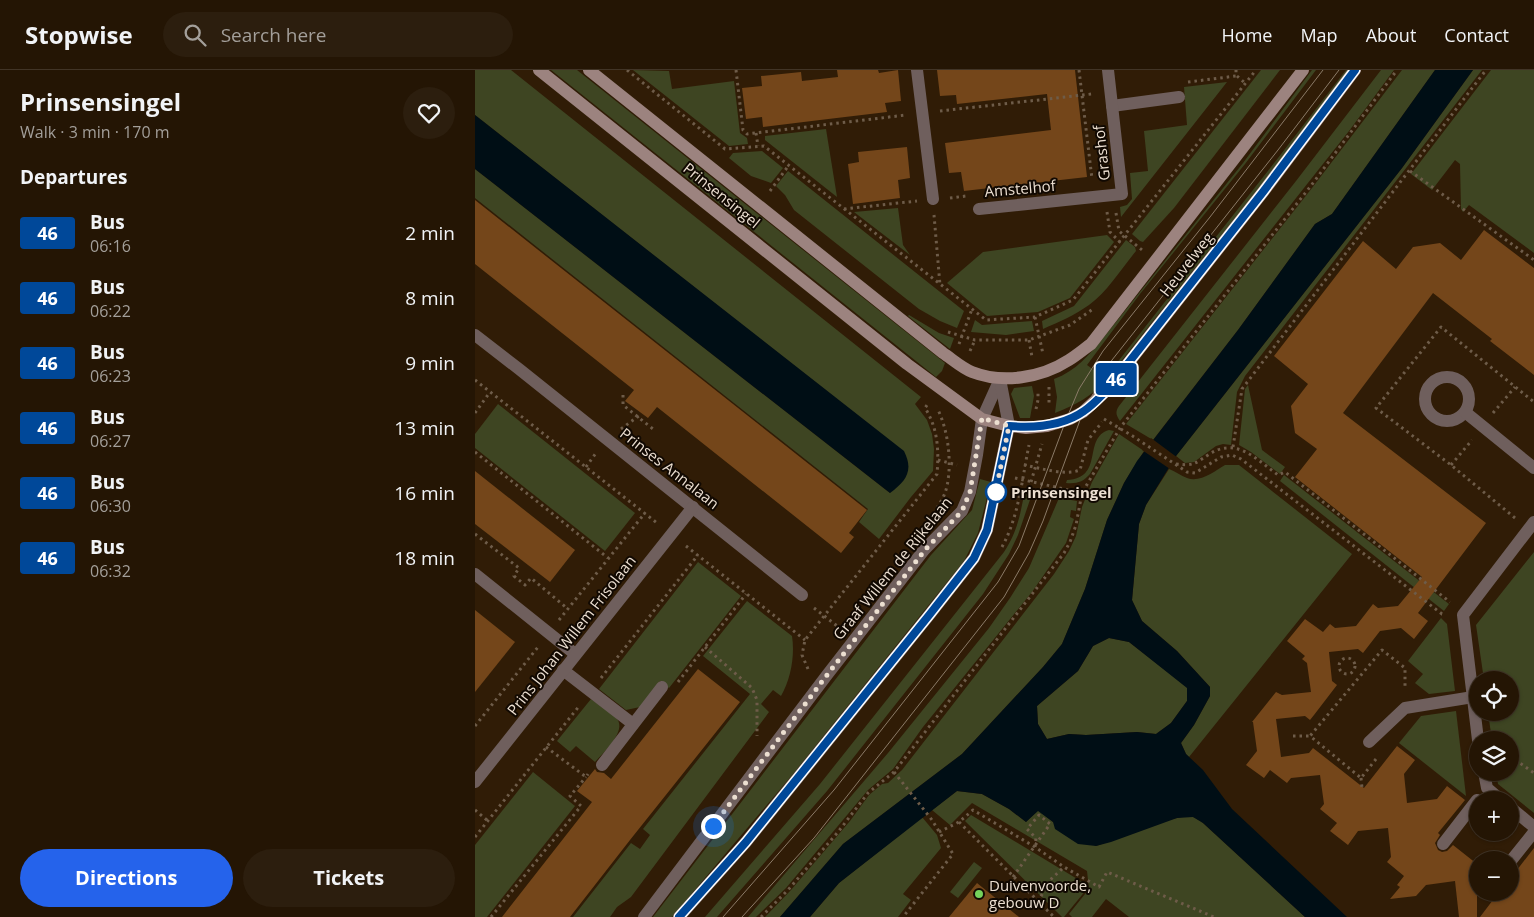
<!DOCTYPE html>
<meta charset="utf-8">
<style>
:root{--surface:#241504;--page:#2c1e0e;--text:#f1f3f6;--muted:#a39f9a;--line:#413426;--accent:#2563eb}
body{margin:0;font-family:"Open Sans",sans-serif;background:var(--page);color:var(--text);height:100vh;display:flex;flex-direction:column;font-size:19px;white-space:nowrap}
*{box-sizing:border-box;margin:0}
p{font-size:16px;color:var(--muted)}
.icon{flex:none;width:28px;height:28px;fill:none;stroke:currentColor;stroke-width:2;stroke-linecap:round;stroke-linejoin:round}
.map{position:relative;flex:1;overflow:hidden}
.side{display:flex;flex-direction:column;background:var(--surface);width:475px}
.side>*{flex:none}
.badge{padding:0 10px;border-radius:4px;font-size:18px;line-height:32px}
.fabs{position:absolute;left:994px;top:601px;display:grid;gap:10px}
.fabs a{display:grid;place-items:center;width:50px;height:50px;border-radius:50%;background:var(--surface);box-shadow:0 1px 4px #0004,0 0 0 1px var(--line);font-size:25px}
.you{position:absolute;width:25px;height:25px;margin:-12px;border:4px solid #fff;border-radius:50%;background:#1a73e8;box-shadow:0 0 0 8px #1a73e833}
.map>.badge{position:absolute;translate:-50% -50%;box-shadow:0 0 0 2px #fff}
h2{padding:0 20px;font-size:19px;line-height:45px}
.round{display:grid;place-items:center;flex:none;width:52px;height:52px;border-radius:26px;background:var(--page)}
.summary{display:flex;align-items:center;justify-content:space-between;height:85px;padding:0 20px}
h1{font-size:24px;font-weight:700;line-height:38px}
.button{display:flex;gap:10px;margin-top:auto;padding:10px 20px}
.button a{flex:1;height:58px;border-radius:30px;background:var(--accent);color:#fff;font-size:20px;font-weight:700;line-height:58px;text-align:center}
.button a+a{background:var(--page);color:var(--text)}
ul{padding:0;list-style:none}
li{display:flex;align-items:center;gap:15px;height:65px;padding:0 20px}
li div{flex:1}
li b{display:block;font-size:19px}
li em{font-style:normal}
li .badge{min-width:55px;font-weight:700;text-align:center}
header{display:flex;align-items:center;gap:30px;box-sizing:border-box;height:70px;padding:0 25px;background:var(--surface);border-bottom:1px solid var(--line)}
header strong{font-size:24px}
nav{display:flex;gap:28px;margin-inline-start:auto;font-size:18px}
.search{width:350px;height:45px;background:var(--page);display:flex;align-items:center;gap:12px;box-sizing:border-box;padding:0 18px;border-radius:28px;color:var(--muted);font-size:19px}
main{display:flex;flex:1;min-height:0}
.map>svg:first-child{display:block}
</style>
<header>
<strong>Stopwise</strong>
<div class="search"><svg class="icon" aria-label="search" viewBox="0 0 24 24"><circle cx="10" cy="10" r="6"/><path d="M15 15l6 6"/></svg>Search here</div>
<nav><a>Home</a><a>Map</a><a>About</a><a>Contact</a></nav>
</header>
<main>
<section class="side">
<div class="summary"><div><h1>Prinsensingel</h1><p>Walk · 3 min · 170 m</p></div><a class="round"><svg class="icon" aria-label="heart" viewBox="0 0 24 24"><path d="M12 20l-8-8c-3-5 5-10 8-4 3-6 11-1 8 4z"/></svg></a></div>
<h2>Departures</h2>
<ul>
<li><span class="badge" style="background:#004899;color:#fff">46</span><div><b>Bus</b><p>06:16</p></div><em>2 min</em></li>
<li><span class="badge" style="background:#004899;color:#fff">46</span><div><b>Bus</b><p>06:22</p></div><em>8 min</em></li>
<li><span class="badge" style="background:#004899;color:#fff">46</span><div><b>Bus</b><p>06:23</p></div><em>9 min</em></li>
<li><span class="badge" style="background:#004899;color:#fff">46</span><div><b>Bus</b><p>06:27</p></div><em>13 min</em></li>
<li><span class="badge" style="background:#004899;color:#fff">46</span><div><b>Bus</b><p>06:30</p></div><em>16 min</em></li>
<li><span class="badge" style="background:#004899;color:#fff">46</span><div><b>Bus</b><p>06:32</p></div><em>18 min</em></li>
</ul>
<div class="button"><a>Directions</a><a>Tickets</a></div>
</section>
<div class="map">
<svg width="1059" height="847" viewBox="0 0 1059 847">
<rect width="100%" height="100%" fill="#301c06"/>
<!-- green -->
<g fill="#3e4522">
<polygon points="0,0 36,0 446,327 440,334 452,350 457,364 459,379 458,401 436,427 404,469 384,452 393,439 0,128 0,99 415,423 428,381 0,45"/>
<polygon points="76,0 102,0 470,293 467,301 461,307"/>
<polygon points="158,0 194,1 197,19 259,11 265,63 272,68 273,74 254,76"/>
<polygon points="786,0 805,0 699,138 668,172 665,171 657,164"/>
<path d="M837,0H841L770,94L665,224L612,295L630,308L803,88L871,0H875L790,110L632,309C618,326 600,335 580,343L582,327L579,309C601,301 614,285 629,267L768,93Z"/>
<path d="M906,0H919L874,61L645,351C641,345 640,342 644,336L821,111Z"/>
<polygon points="927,0 960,0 857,144 840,154 763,260 678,370 651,354 837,118"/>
<polygon points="998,0 1007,0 770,306 762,322 756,375 748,374 741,376 719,392 710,393 701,386 927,98"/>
<polygon points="1016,0 1059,0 1059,183 994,135 988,142 986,139 985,94 980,90 957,120 936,104"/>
<polygon points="752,12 646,147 645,137 652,135 657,129 655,103 673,101 669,61 712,55 709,17"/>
<polygon points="351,59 362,127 290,70 290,66"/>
<polygon points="287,81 308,98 296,113 276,106 254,88 258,83"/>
<polygon points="313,101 489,241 482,258 465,251 444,239 319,140 310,125 301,116"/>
<polygon points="423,138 428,175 435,185 379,142"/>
<polygon points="632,165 639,172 595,228 563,242 512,246 472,213 508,182"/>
<path d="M651,170L660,177L661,181C646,199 633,221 614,235C600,245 584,252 568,259L567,251L599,236Z"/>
<polygon points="434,245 464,263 479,268 475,279 433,246"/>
<polygon points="500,250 507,255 557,251 559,261 531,265 496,262"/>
<polygon points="773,315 787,380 810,397 805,404 776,382 764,375 770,319"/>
<polygon points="557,316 559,326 555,348 545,348 536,324 539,318"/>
<polygon points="23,334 160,443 130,481 0,378 0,364"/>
<path d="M634,360L639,361L615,404C608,412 602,414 591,413L592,410C630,408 607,368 634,360Z"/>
<polygon points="644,364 669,381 649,413 632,450 610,519 587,574 568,597 487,684 368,774 305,847 290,847 316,820 375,751 394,725 407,714 413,713 427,700 579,504 594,481 601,466 607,437 617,412"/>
<path d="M750,395H764L877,484L714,687L711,684L706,673L719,655L735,626V617L702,581L667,551L657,530L664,454L671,435L694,399C700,401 706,406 712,408C725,413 740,401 750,395Z"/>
<polygon points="809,405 974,534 969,541 805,411"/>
<polygon points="505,409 516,412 503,463 489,491 318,704 197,847 178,847 456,485 497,440"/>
<path d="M550,420L558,421L543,465L534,484L508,524L352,721L242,847H230L345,714L529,482C543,460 545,445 550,420Z"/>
<polygon points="584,428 602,431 601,441 596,440 595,447 599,449 591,473 557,522 448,657 418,699 393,720 311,818 281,847 273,847 413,683 514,558 535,528 554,498"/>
<polygon points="1059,482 1059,743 1023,714 1021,703 1035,702 1035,670 1017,670 1013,643 1035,642 1035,610 1009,610 1001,555"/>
<polygon points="223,492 266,526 194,618 185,611 165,637 151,640 124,619"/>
<path d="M272,531L317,566C320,585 316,609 306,626L298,620L286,634L294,642L156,827L142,837L135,847H98L156,773L165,779L175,765L168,759L275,624L228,586Z"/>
<polygon points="966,548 972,554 980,621 954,624 940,613 948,604 933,591"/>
<polygon points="634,568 654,572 713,618 712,631 696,653 681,664 662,662 611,665 594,664 572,669 563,654 562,636 603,601 618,576"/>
<path d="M116,629C124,635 135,641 142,649C152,661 128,683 120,692L101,676L95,682L82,671Z"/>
<polygon points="981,641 991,726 924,673 946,646"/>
<polygon points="58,702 100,736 12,847 0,847 0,775"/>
<path d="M482,721L507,724L534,739L551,752L563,740L578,752L621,776C642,770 700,743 718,747C721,748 725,751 728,753L830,847H654L631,829L617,847H597L594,844L614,819L612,801L497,733L475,755L457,740Z"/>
<polygon points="496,745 609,813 611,820 589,847 587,847 490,751"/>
<polygon points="447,747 462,765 466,778 428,824 436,830 423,847 335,847 364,813"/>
<polygon points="499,792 507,798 483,828 475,822"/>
</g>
<!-- water -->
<g fill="#000e15" fill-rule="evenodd">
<path d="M960,0H998L927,98L701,386L671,435L664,454L657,530L667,551L702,581L735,617V626L719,655L706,673L711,684L728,700L757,739L872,847H830L728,753L718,747L702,748L636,772L621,776L603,774L580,759L578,752L563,741L551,752L534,739L507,724L482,721L364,813L335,847H305L368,774L487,684L568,597L587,574L610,519L632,450L649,413L662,391L763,260L840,154L857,144ZM634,568L654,572L712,618V631L696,653L681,664L662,662L611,665L594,664L572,669L563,654L562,636L603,601L618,576Z"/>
<path d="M0,45L429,381C439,401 431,411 415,423L0,99Z"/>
</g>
<!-- pier -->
<polygon fill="#301c06" points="676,368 703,388 695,399 667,380"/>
<!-- building -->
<g fill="#74461a">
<polygon points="362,0 403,0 404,3 423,0 426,31 410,33 412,42 345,50 288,57 287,47 271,49 267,18 287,16 286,6 326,2 327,11 363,7"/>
<polygon points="462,0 600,0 612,107 489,121 486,102 474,103 470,73 576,60 572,24 482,34 481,25 465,26"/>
<polygon points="432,77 435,108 423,110 425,128 378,134 373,94 384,92 383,82"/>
<polygon points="0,130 392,440 374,463 379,467 366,483 182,337 173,348 150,331 159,320 0,194"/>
<polygon points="1009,160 1059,198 1059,305 1015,271 1017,269 958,223 868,343 1011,453 943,543 953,551 939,569 926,558 905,561 888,583 883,579 854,582 857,611 862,615 839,645 835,650 830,646 801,649 806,687 834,683 838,678 889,718 922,676 940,690 929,704 932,733 962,729 972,716 990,730 963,763 965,765 960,773 963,780 967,782 972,781 978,775 1002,794 1002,847 984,847 980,811 951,815 941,826 915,829 925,817 922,815 929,806 912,792 916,787 913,758 883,761 873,775 855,761 862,753 845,739 849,734 845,705 816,708 812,713 795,700 789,708 771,695 782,681 778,652 777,652 801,622 807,625 836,622 832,593 827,589 830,586 812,571 830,549 848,562 855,554 860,558 881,556 898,534 903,538 923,536 947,507 820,407 842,379 820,363 816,336 833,314 799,286 888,171 921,199 938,177 965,173 986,190"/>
<polygon points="0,401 100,480 75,512 0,454"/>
<polygon points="0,540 40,572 0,622"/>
<polygon points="223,599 265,632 155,770 95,847 27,847 117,732 102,721 120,699 122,702 129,703 136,709"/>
<polygon points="1059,778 1059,847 1005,847 1024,822 1035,822 1035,809"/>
<polygon points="502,813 544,847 474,847"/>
</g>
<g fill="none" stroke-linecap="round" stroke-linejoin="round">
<!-- path -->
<g stroke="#6e5c49" stroke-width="3" stroke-dasharray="2.5 4" stroke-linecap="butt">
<polyline points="152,0 250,79 289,76 511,250 560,247 598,230 781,0"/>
<polyline points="261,0 268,60 272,64 431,45"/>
<polyline points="604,0 617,109"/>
<polyline points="762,6 771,14"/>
<polyline points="713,12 761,6 761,0"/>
<polyline points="465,41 617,24"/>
<polyline points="281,63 283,76"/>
<polyline points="935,101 1059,190"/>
<polyline points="295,121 314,95"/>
<polyline points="475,128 491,126"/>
<polyline points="369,139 442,131"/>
<polyline points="632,142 635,162 645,172"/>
<polyline points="641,143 644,161 667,180"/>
<polyline points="459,145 465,215"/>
<polyline points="560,247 568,284"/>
<polyline points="473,262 500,270 554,270 595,255 618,239"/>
<polyline points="554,270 557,287"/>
<polyline points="484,274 497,239"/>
<polyline points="495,281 500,270"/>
<polyline points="0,310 182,453"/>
<polyline points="574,317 574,336"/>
<polyline points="148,325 148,335 178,359"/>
<polyline points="561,339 563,330 563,321"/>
<polyline points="0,343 15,322"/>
<polyline points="1018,343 1040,317"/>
<polyline points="629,349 656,365 712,402 720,403 746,387 757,385 766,389 967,544 970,544"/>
<polyline points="146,359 165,345"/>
<polyline points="758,377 767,319 1011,0"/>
<polyline points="0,382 133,488"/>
<polyline points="463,390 482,395"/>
<path d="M701,394C719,396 719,394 733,385C761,366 781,389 803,405L810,402L975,532"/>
<path d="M549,395C565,398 590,406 605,400L613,370L627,352"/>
<polyline points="976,395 997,370"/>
<polyline points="111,397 121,383"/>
<polyline points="540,408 607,423"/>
<polyline points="556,412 567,374"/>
<path d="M462,438C465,433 468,428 470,423C478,400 474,362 463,340"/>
<polyline points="1040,448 976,395 901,338 966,257 1059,332"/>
<polyline points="0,464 44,498 39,506 50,515 56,508 93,539"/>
<polyline points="211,476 330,570"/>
<path d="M527,477C544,446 547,409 554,375"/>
<polyline points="339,538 366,559"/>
<polyline points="84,550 170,443"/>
<polyline points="230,577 277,618 282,630 282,666"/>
<circle cx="872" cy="596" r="8"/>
<path d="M333,599L327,585L330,570L462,404C464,381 463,358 450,338L454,332"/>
<polyline points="126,608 223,485"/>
<polyline points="203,612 271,524"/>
<polyline points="0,656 63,577"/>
<polyline points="818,666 835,666"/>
<polyline points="71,677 111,707 113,704"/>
<polyline points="1035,686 1059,703"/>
<polyline points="901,689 886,708 835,666 907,580 930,598 930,619"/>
<polyline points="419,702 457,750 478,784 428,847"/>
<polyline points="886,708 887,718"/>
<polyline points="0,740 13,751"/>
<polyline points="484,752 579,847"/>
<polyline points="464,762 484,752 498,740 560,777 589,797 624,817 632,802 739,847"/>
<polyline points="0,767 105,635"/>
<polyline points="538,807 575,754 564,745 552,759 561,768 560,777"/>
<polyline points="563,832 574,811 589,797"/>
<polyline points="16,847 106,736 95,726 111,707"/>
<polyline points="286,847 313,820 363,762 393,723 419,702 589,483 595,472 601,455 607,423 645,358 835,117 922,0"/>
</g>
<!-- service -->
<g stroke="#6f5f5d" stroke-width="12">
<polyline points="637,36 704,27"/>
<polyline points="0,504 100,584"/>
<polyline points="88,600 158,654"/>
<polyline points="127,695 187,617"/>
</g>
<!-- pedestrian -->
<polyline stroke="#6f5f5d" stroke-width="12" points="442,0 458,129"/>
<!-- minor -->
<g stroke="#6f5f5d" stroke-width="12">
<polyline points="504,139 647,124 633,0"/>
<polyline points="0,265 44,299 327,525"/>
<circle cx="972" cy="329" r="22"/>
<polyline points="990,342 1059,398"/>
<polyline points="1003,670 988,545 1059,452"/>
<polyline points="894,672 930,638 998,627"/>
<polyline points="1009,702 1012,718 1026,730"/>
<polyline points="0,712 218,437"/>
<polyline points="1035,737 1059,757"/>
<polyline points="968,774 1002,730"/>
<polyline points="1035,792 1059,762"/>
</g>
<!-- tertiary -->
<g stroke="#6f5f5d" stroke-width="12">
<polyline points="169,847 352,605 449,480 487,441 495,422 502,385 507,349 525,309"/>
<polyline points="204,847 271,772 455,544 499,488 512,460 534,356 525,309"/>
</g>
<!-- secondary -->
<g stroke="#9c837f" stroke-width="12">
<polyline points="64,0 432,294 507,349 534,356 551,358 572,356 595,349 608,342 632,320 788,122 880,0"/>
<path d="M114,0L468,283C477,289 487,298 497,302C528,314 566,308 594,290C602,285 609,279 616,274L828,0"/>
</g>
<!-- tram -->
<g stroke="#8b7b68" stroke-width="1">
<polyline points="248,847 359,720 523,512 544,476 591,350 604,319 628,281 735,147 848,0"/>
<polyline points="267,847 339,768 529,527 554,483 568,451 608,342 637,290 803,80 864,0"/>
</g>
</g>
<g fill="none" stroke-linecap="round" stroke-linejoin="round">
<defs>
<path id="line" d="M204,847L271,772L455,544L499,488L512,460L534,356C559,358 588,356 609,341C618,335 625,327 632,320L788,122L880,0"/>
</defs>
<!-- line casing -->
<use href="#line" stroke="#fff" stroke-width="11"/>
<!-- line -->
<use href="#line" stroke="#004899" stroke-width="8"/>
<!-- walk -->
<polyline stroke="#ecdfd1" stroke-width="5" stroke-dasharray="0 9" points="238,756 352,605 450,480 487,441 495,422 497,410 507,348 534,356 520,425 521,422"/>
</g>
<!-- markers -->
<circle fill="#fff" stroke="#004899" stroke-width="2.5" cx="521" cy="422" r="10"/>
<circle fill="#75d25b" stroke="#110902" stroke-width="2" cx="504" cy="824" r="5"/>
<g text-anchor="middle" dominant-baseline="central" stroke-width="4" stroke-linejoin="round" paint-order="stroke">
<!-- street labels -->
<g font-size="15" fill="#ecdfd1" stroke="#110902">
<text transform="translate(626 83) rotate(-96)">Grashof</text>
<text transform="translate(545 118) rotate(-5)">Amstelhof</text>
<text transform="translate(247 125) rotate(39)">Prinsensingel</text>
<text transform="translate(711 194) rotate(-52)">Heuvelweg</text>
<text transform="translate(195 398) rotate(38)">Prinses Annalaan</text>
<text transform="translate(417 498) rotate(-51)">Graaf Willem de Rijkelaan</text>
<text transform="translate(96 565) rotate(-52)">Prins Johan Willem Frisolaan</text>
</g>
<!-- stop labels -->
<g font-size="15" font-weight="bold" fill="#ecdfd1" stroke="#110902" text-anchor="start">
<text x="536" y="422">Prinsensingel</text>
</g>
<!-- poi labels -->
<g font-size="15" fill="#ecdfd1" stroke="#110902" text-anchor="start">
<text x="514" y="815">Duivenvoorde,<tspan x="514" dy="17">gebouw D</tspan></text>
</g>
</g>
</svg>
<div class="fabs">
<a><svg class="icon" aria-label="locate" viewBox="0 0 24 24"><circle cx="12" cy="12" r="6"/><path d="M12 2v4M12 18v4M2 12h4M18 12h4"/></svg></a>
<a><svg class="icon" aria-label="layers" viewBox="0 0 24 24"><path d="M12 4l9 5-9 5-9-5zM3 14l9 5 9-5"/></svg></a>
<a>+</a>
<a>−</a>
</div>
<div class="you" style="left:238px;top:756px"></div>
<b class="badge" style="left:641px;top:309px;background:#004899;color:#fff">46</b>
</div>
</main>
